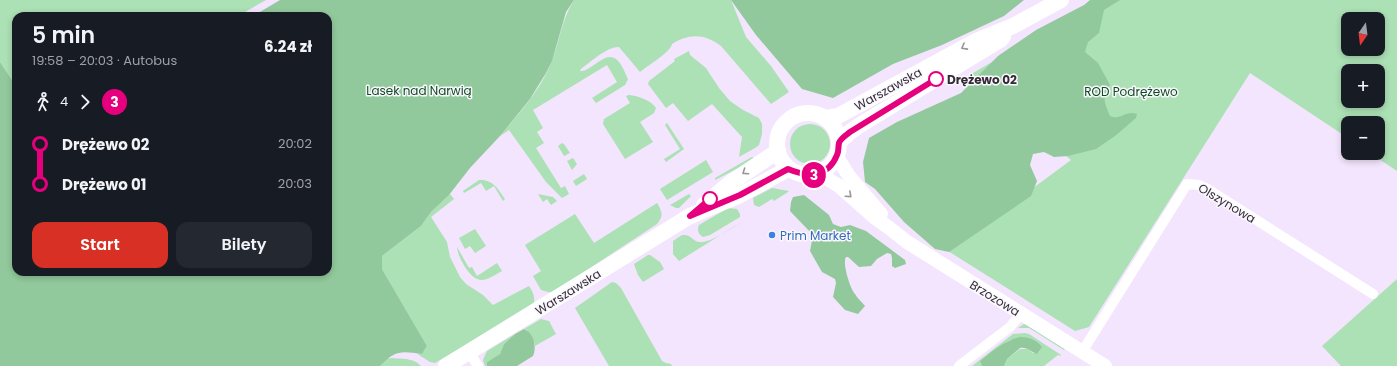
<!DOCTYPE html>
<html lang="pl">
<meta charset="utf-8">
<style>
:root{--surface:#171b24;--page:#242831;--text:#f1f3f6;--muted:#9ea1a6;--accent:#d93025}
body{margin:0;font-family:Poppins,sans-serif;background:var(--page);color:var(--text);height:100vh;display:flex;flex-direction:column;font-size:15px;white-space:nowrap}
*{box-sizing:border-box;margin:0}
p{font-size:13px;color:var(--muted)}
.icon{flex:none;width:22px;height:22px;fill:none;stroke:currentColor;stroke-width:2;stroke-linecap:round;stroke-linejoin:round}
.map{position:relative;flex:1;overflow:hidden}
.drawer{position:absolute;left:12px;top:12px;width:320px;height:264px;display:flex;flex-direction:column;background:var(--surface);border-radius:12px;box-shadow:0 2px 6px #0003}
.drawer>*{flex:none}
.badge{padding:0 8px;border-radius:13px;font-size:14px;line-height:26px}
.needle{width:26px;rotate:194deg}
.buttons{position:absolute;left:1341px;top:12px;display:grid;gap:8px}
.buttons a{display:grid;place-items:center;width:44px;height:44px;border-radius:8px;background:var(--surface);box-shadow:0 2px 6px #0003;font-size:20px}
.map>.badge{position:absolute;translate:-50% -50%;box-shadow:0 0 0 2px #fff}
.legs{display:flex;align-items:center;gap:6px;height:44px;padding:0 20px;font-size:13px}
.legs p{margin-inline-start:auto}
.headline{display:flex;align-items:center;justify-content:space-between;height:68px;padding:0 20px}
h1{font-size:22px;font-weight:600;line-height:30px}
.cta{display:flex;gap:8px;margin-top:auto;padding:8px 20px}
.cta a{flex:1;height:46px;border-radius:12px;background:var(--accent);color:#fff;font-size:16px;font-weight:600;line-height:46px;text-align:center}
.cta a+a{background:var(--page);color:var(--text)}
ul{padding:0 20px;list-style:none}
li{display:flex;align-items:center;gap:14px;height:40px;font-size:15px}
li i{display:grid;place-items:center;width:6px;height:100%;margin:0 5px;background:currentColor}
li i::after{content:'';width:10px;height:10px;margin:-5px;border:3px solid;border-radius:50%;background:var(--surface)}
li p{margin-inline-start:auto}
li:first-child i{background:linear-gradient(#0000 50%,currentColor 0)}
li:last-child i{background:linear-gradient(currentColor 50%,#0000 0)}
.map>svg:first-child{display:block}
</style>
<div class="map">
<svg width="1397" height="366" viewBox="0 0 1397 366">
<rect width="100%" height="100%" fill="#f3e5fd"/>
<!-- green -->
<g fill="#ace0b5" fill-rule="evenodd">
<polygon points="0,0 266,0 238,16 16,16 16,86 0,62"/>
<path d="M574,0H731L746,37L771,66L789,92L771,104L721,46C705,34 689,33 672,44C671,52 647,66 640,72L619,47C608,46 589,63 581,69L580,71C591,73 605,49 617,60C622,64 625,73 628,79L625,85L596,103L592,98L617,82L607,65L533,110L543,128L537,132L544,143L536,148L561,188L565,186L569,194L562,198L546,182L509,130L500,136C519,113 542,89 552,60C560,39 562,19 574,0Z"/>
<path d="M1098,0H1397V171L1370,153H1378V123H1348V138L1250,73L1089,327L1075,331L948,251L1071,160L968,76ZM1348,19H1378V49H1348ZM1348,71H1378V101H1348Z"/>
<polygon points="689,51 690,55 706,68 719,88 730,101 743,110 759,118 762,124 762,134 759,145 755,148 739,157 742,137 712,104 688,121 673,103 666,108 648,84 649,81 675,61 674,59"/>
<path d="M629,95C638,96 651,100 656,108L654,113L640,122L653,142L625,159L603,124L604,119L630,103L626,96Z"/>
<polygon points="667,123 684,149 666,162 664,159 680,149 665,125"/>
<circle cx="810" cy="144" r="20"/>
<polygon points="562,143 564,144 570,153 564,156 558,146"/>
<polygon points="752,157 754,158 748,163 715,180 715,178 750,158"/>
<polygon points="573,158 577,164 572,170 567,161"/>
<polygon points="706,160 713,172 667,200 660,189"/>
<polygon points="584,174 587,179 576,186 573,181"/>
<path d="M479,180C493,179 498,189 505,199L503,201L494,186L486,191L481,183L464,193L463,191Z"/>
<polygon points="772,188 789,191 788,192 774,201 772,199 759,207 754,205 753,198"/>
<path d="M450,194L454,199L431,217L447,242L450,257L460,277L466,284L483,295L493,305L529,286C533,292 535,296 534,304L435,363L430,362L416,353L422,354L427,346L382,269V256L421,226L431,212Z"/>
<polygon points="538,194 553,197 557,201 551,205 547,199 543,202"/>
<polygon points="689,194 691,196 679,208 676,208 670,205"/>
<path d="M657,203C662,211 664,216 657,224L552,293L541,290L533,276L541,271L525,245L575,214L594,243Z"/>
<path d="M728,208L737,209L740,214V217L710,235L703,237C698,234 697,230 699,225Z"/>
<path d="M743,221L679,261L673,254V241L682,235C692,234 692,241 699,242C709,244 734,227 743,221Z"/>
<polygon points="475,229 486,246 475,253 470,246 465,249 459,238"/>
<path d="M457,247L469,268L472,267L477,276L497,263L502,271C485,281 478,286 465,267C461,260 458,255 457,247Z"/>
<polygon points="648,255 650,255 660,262 664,269 643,282 638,275 634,264"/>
<polygon points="1397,279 1397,366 1341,366 1322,346"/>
<polygon points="612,282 616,283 621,288 662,361 666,363 671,364 672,366 609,366 575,308"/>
<polygon points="541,319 549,321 556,334 535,346 535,344 527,330 524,329"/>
<polygon points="1024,324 1027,325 1065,349 1064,350 1029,328 1018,328"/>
<polygon points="1025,333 1029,334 1061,355 1060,356 1058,355 1044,366 1004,366 1007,359 1020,349 1028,349 1033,353 1040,352 1010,340 980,361 982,366 972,366 1013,334"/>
<polygon points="515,334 504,344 500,354 487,362 487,366 485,366 483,360 487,351"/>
<path d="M387,358C398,359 413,357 421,366H380Z"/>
</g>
<!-- forest -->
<g fill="#92c99c">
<path d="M280,0H574L566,12L552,61L546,73L530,99L500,136L470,168L449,195L431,212L421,226L382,256V269L427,346L422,354C401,351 395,350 380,366H0V62L16,86V272H328V16H253Z"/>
<polygon points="731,0 1024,0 1004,16 942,45 893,64 833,98 802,89 756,35"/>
<path d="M1090,0H1120L1104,10L1099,33L1088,42L1085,52L1098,63L1110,85C1102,99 1104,102 1110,116C1121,121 1125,110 1137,114L1136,118L1115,136L1096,149L1068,156L1054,157L1044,152L1033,154L1030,165L1037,181L1031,196L949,252L935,249L904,222L875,189L865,182L863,162L869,138L897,122L961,93L998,56L1036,30L1084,5Z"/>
<path d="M804,195L829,215L833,224L841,227L850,225L866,231L905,260L906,264L895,268L892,266V258L891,254L887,253L877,259L871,266L859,267L848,257H846C842,263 850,288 855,294C857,298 862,302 865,306L858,314L845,310L833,297L836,283L835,279L822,272L810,251L813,235L790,211L791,202L793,197Z"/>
<path d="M524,329C534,333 537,347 533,356L517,366H487V362L500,354L504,344L515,334Z"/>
<path d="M1020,337C1029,337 1037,340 1042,347L1037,354C1031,352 1028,347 1020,348L1007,359L1004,366H982L980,361C993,351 1004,341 1020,337Z"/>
</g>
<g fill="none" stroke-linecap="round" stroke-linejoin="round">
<!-- minor -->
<g stroke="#fff" stroke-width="10">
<polyline points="469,352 478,366"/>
<polyline points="1082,352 1187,184 1199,185 1206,188 1373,294"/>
<polyline points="959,366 1010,327 1021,314"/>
</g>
<!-- secondary -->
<g stroke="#fff" stroke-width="14">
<polyline points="837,157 849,176 881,214"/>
<polyline points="816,174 826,178 839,186 874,217 888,227 907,242 1105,366"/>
</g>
<!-- primary -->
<g stroke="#fff" stroke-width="16">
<circle cx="808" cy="144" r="31"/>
<polyline points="826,118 838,116 976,41 1013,26 1061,0"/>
<polyline points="840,141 850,132 860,125 1000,40 1003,37"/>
<polyline points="704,205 730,183 778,151"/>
<polyline points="446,366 690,216 740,195 788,169"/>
</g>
</g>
<!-- one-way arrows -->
<defs><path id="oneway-chevron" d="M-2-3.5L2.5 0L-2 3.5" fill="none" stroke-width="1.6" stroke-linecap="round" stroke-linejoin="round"/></defs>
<g stroke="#98959a">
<use href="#oneway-chevron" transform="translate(964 47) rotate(151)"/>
<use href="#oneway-chevron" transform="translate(745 172) rotate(146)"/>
<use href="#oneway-chevron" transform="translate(849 195) rotate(42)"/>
</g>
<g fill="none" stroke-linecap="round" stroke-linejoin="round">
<defs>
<path id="line-1" d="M710,199L690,216L740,195L788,169C807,177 828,178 837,155C839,151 838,147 839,143C840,139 846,135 850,132L936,79"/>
</defs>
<!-- line-1 casing -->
<use href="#line-1" stroke="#fff" stroke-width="9"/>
<!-- line-1 -->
<use href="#line-1" stroke="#e6007e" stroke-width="6"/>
</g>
<!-- markers -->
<g fill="#fff" stroke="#e6007e" stroke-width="2">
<circle cx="936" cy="79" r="7"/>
<circle cx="710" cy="199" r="7"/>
</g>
<circle fill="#3f7fe0" stroke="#faf7fd" stroke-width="1.5" cx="772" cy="235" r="4"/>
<g text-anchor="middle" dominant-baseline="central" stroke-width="3" stroke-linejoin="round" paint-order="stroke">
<!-- stop labels -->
<g font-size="12" font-weight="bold" fill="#322b36" stroke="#faf7fd" text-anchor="start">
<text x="947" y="79">Drężewo 02</text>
</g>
<!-- street labels -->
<g font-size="12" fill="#322b36" stroke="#faf7fd">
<text transform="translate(888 89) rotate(-29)">Warszawska</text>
<text transform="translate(1227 203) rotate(31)">Olszynowa</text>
<text transform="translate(568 292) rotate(-32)">Warszawska</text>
<text transform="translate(995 298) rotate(32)">Brzozowa</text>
</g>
<!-- park labels -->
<g font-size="12" fill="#0e4b22" stroke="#faf7fd">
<text x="419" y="90">Lasek nad Narwią</text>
<text x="1131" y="91">ROD Podrężewo</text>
</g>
<!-- shop labels -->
<g font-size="12" fill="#366cbe" stroke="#faf7fd" text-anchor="start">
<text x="780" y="235">Prim Market</text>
</g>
</g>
</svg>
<div class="buttons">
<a><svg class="needle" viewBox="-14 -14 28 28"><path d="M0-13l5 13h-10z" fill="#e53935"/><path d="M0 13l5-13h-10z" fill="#9ea1a6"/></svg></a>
<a>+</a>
<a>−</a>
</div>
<b class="badge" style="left:814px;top:175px;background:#e6007e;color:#fff">3</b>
<section class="drawer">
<div class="headline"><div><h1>5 min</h1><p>19:58 – 20:03 · Autobus</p></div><b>6.24 zł</b></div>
<div class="legs"><svg class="icon" aria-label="walk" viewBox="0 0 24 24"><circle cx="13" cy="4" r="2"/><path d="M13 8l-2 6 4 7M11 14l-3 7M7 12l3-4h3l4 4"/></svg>4<svg class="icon" aria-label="forward" viewBox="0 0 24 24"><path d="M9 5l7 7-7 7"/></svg><b class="badge" style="background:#e6007e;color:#fff">3</b></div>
<ul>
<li><i style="color:#e6007e"></i><b>Drężewo 02</b><p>20:02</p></li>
<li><i style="color:#e6007e"></i><b>Drężewo 01</b><p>20:03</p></li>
</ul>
<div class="cta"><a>Start</a><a>Bilety</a></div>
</section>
</div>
